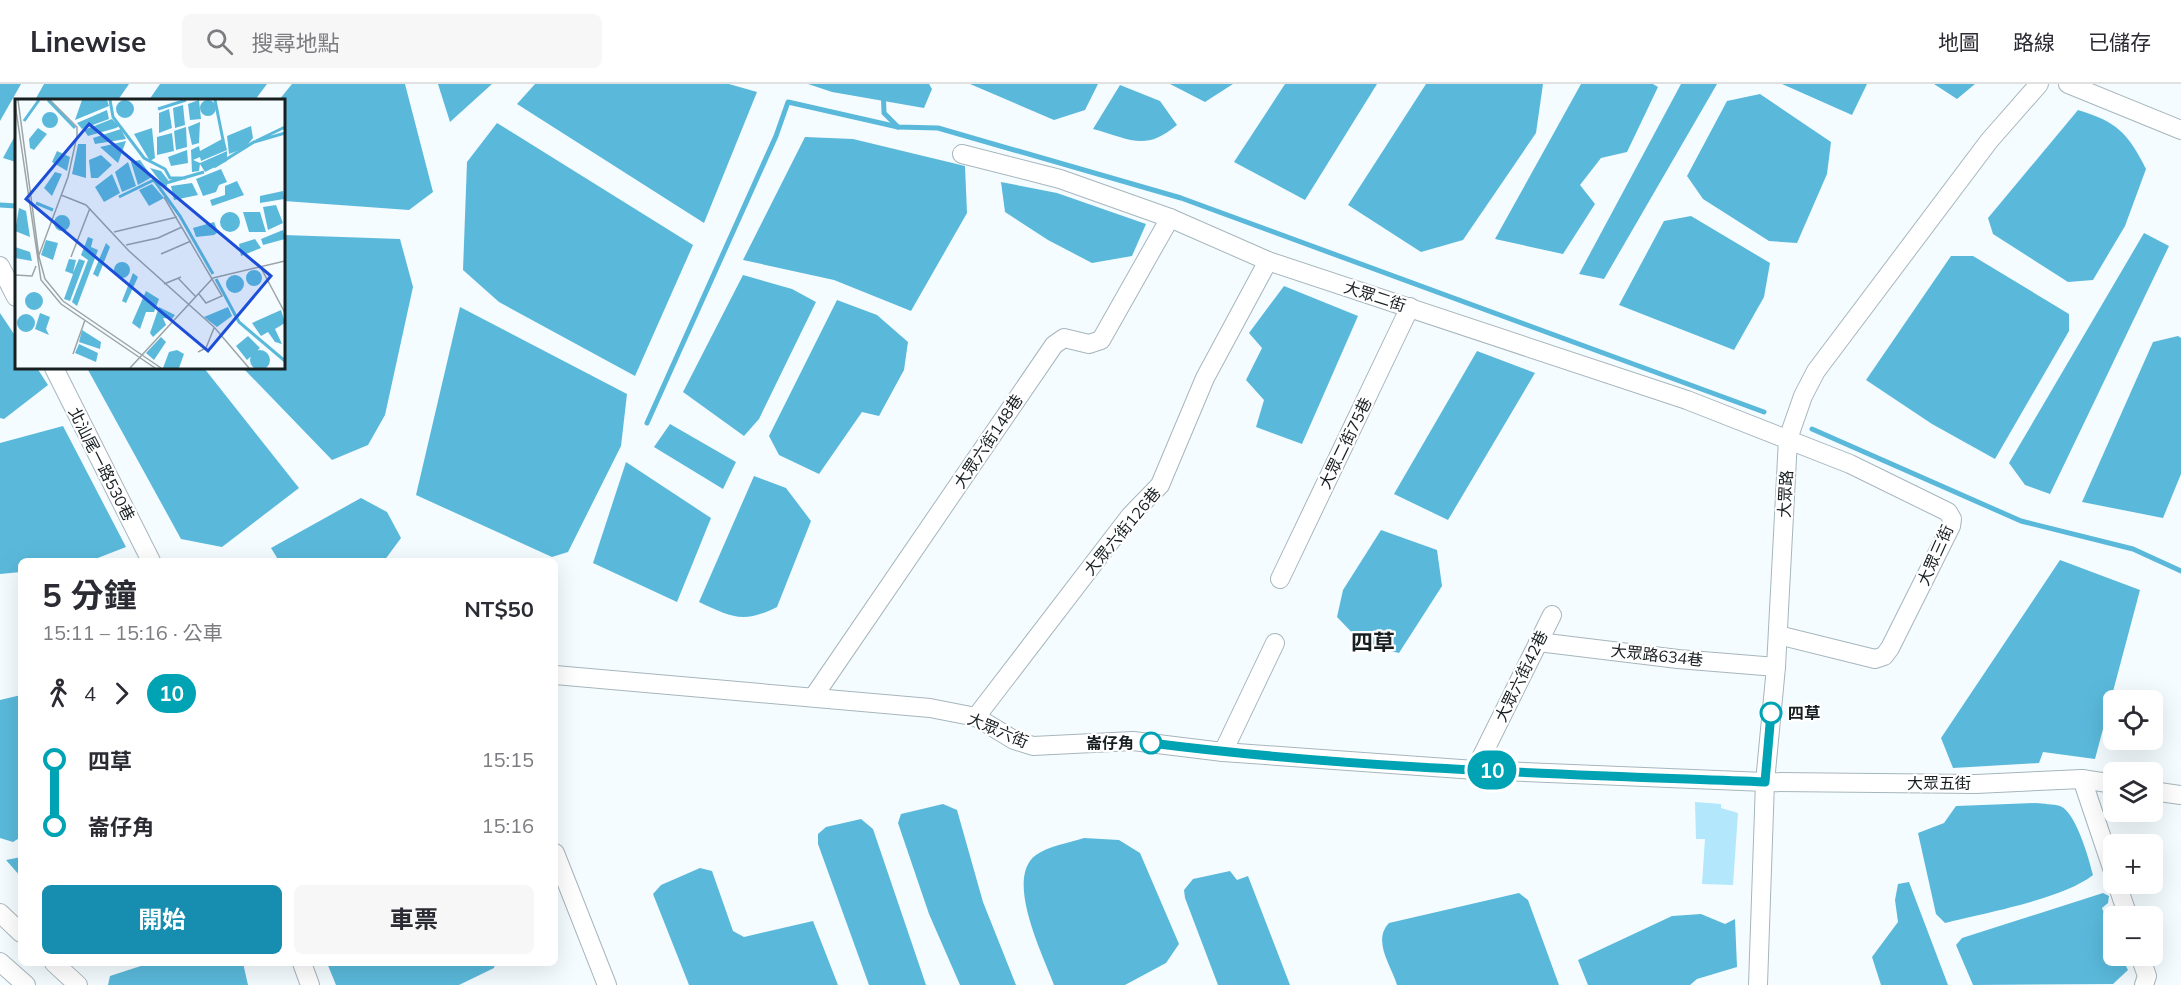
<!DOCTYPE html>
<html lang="zh-TW">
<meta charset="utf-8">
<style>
:root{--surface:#fff;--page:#f7f7f7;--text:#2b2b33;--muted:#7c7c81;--line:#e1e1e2;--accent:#178db0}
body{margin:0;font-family:Mulish,"Noto Sans TC",sans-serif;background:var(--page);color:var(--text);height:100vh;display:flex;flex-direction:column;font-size:22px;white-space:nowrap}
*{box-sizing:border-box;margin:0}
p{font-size:20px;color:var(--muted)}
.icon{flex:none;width:33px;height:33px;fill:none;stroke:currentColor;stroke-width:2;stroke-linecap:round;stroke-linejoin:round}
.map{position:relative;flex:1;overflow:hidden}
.drawer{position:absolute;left:18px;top:474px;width:540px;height:408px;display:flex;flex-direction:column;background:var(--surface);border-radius:9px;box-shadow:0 6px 24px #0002}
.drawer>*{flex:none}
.badge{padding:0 12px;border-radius:20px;font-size:21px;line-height:39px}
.controls{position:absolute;left:2103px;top:606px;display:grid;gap:12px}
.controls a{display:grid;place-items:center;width:60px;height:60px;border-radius:9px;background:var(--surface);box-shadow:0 6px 24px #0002;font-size:30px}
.map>.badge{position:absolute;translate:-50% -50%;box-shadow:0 0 0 3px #fff}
.legs{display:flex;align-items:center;gap:9px;height:66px;padding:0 24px;font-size:20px}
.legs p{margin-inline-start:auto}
.headline{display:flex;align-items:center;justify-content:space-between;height:102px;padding:0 24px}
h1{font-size:33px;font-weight:700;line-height:45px}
.action{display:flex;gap:12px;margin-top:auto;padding:12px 24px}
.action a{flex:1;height:69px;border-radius:9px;background:var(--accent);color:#fff;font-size:24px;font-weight:700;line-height:69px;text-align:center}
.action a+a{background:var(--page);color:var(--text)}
ul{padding:0 24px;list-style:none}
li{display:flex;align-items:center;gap:21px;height:66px;font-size:22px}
li i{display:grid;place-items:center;width:9px;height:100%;margin:0 8px;background:currentColor}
li i::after{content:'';width:15px;height:15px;margin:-8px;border:4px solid;border-radius:50%;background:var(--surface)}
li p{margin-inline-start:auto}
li:first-child i{background:linear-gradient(#0000 50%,currentColor 0)}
li:last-child i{background:linear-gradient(currentColor 50%,#0000 0)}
header{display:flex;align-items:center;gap:36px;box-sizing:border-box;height:84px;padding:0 30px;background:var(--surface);border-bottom:2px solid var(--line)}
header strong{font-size:28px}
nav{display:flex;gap:33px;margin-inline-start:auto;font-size:21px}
.search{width:420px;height:54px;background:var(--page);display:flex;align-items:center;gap:15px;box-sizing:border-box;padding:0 21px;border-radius:9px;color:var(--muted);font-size:22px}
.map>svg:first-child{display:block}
</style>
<header>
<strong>Linewise</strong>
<div class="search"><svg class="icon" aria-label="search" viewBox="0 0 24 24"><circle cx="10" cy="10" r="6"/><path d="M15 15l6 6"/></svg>搜尋地點</div>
<nav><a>地圖</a><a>路線</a><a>已儲存</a></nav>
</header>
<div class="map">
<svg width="2181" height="901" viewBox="0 0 2181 901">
<rect width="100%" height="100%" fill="#f5fcff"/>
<!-- water -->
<g fill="#5ab9db">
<polygon points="0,0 21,0 0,37"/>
<polygon points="44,0 129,0 118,16 35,16"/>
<polygon points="160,0 267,0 255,16 149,16"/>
<polygon points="292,0 405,0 433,108 409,126 284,117 284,16 279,16"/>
<polygon points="438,0 492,0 450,38"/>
<polygon points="535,0 729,0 757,8 704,139 517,20"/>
<polygon points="808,0 929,0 932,5 924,24 832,8"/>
<polygon points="970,0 1098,0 1085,26 1054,36"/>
<polygon points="1170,0 1233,0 1205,18"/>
<polygon points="1285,0 1377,0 1305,116 1234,78"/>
<polygon points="1426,0 1543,0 1536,49 1463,156 1421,168 1348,121"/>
<polygon points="1581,0 1653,0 1658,3 1627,68 1601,74 1580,101 1595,120 1563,170 1495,155"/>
<polygon points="1681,0 1717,0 1604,195 1579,190"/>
<polygon points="1782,0 1867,0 1852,31"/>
<polygon points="1934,0 1975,0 1957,15"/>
<path d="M1120,1L1160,17L1177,41C1145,68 1130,55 1093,45Z"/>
<polygon points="1760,10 1831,58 1827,90 1797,159 1769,157 1703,115 1687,92 1727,17"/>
<path d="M2078,26C2117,38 2127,48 2146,85L2125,142L2093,196L2068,198L1993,150L1988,134Z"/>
<polygon points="497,39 693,161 635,292 499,218 463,186 467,78"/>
<polygon points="16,50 16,78 3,74"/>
<polygon points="805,53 853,55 965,82 967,129 911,227 834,196 743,176"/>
<polygon points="1001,98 1057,109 1146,140 1132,172 1092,179 1048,156 1005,128"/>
<polygon points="1691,132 1770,179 1764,213 1734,266 1619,221 1664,137"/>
<polygon points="2144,149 2169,162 2050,410 2025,401 2009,379"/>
<polygon points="284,151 400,155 413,203 385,331 368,361 332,376 243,284 284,284"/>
<polygon points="1951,172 1973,172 2069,230 2069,247 1995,375 1932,340 1866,296"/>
<polygon points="743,191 792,205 816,218 759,335 744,352 683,308"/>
<polygon points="1284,202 1358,232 1302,360 1256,343 1264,316 1246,296 1262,264 1249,249"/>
<polygon points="837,216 877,231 908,258 904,286 879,332 862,328 819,390 779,371 769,352"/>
<polygon points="460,223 627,310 621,362 568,468 552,473 416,411"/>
<polygon points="0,229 16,253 16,284 37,284 48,301 4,335 0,334"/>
<polygon points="2178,252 2181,254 2181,390 2163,434 2082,418 2153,258"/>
<polygon points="1477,267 1535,289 1448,436 1394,410"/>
<polygon points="87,284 204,284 299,404 222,463 181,455"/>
<polygon points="670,340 736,378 723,405 654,363"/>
<polygon points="63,342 126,463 90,477 21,477 21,488 0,490 0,359"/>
<polygon points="626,378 711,434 677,518 593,479"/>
<path d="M754,392L786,404L811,437L777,523C743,540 731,533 699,518Z"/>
<polygon points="361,414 387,428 401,454 384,477 279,477 271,464"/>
<polygon points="1381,446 1437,466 1442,502 1399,569 1363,560 1337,533 1343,506"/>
<polygon points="2060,476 2140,506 2095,675 2043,668 2039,679 1953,684 1941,654"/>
<polygon points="21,611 21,753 13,758 0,754 0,616"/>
<path d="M2036,719C2043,720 2053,720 2060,722C2076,728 2089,775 2093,791C2063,815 1984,829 1945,839L1936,830L1918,749L1944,739L1956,722Z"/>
<polygon points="943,720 957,726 983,818 1016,901 960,901 929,830 898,739 901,730"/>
<polygon points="861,735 873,745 926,901 869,901 818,760 818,750 826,743"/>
<path d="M1084,754L1119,756L1140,769L1179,860L1166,879L1125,901H1054C1043,871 1004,794 1036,771C1048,762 1069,759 1084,754Z"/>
<polygon points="21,773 21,793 6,776"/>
<polygon points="700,784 712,787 733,847 744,853 813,837 838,901 689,901 653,810 661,801"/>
<polygon points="1230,787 1237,796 1248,792 1290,901 1218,901 1185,814 1184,806 1193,795"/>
<polygon points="1909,798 1948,901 1881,901 1872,873 1898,838 1895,816 1898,800"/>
<path d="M1519,809L1528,816L1559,901H1397C1391,881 1372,857 1389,839Z"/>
<polygon points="2103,809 2109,812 2108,819 2102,824 2113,853 2114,872 2121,872 2128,886 2113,900 1973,901 1956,861 1962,854"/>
<polygon points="1701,830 1725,840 1735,835 1737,883 1697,895 1690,901 1588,901 1578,876 1672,832"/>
<polygon points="150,879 243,879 248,901 108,901 110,892"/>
<polygon points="327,879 495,879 494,884 459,901 336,901"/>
</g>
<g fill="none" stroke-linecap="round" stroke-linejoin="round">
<!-- stream -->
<g stroke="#5ab9db" stroke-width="5">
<polyline points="883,0 884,29 898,43"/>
<polyline points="0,121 16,122"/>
<polyline points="647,339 776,52 788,18 898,43 938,44 1181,114 1764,328"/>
<polyline points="1812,345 2021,437 2133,465 2181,487"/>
</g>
</g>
<!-- building -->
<polygon fill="#b2e7fc" points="1695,718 1721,720 1721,724 1738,729 1733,801 1702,800 1705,755 1696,755"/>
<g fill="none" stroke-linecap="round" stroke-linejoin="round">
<defs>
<g id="minor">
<polyline points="2068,0 2181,46"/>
<polyline points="962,70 1060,95 1170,134 1268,177 1687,316 1850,380 1948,428 1952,435 1951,442 1890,564 1884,572 1875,575 1778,551"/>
<polyline points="0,182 16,213"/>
<polyline points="54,284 151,477"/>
<polyline points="1280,495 1410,223"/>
<polyline points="1538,558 1678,575 1776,583"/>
<polyline points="555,591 930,624 976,633 1014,656 1033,662 1133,657 1223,668 1475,686 1765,698 1976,700 2082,695 2114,700"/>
<polyline points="814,612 1054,261 1064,254 1089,260 1101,256 1170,134"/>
<polyline points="976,633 1130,432 1160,401 1205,294 1268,177"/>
<polyline points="1223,668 1275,559"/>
<polyline points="1475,686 1552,531"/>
<polyline points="2082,695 2114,790"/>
<polyline points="2152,707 2181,711"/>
<polyline points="555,769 607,901"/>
<polyline points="2117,800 2128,832"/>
<polyline points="0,829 21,849"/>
<polyline points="2140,872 2147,892 2144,901"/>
<polyline points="0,878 26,901"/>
<polyline points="54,879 78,901"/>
<polyline points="302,879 310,901"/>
<polyline points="1758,901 1765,698 1776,583 1788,355 1803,312 1816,287 1989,57 2039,0"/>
</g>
</defs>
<!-- minor casing -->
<use href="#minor" stroke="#a6b6bd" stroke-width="20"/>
<!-- minor -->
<use href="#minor" stroke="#fff" stroke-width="18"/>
</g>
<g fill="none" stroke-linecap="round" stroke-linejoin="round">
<defs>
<path id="line-1" d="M1151,659C1354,685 1560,690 1765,698L1771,629"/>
</defs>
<!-- line-1 casing -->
<use href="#line-1" stroke="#fff" stroke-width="14"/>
<!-- line-1 -->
<use href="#line-1" stroke="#00a3b4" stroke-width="9"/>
</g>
<!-- markers -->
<g fill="#fff" stroke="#00a3b4" stroke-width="3">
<circle cx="1771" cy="629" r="10"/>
<circle cx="1151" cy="659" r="10"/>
</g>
<g text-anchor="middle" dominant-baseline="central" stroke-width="4.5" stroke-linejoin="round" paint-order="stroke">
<!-- street labels -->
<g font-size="16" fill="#181f21" stroke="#fff">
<text transform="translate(1375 212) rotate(18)">大眾二街</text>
<text transform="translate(988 357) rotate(-56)">大眾六街148巷</text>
<text transform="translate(1345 359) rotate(-64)">大眾二街75巷</text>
<text transform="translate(102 380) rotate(63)">北汕尾一路530巷</text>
<text transform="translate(1785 410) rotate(-87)">大眾路</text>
<text transform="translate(1122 447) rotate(-50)">大眾六街126巷</text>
<text transform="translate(1935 471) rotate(-66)">大眾三街</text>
<text transform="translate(1657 571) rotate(6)">大眾路634巷</text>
<text transform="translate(1521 592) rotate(-64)">大眾六街42巷</text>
<text transform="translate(998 646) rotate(23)">大眾六街</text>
<text x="1939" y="699">大眾五街</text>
</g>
<!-- stop labels -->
<g font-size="16" font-weight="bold" fill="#181f21" stroke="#fff" text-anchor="start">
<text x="1788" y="629">四草</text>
<text x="1134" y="659" text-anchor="end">崙仔角</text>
</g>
<!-- district labels -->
<g font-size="22" font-weight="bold" fill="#181f21" stroke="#fff">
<text x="1373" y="558">四草</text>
</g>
</g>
<!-- overview -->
<g transform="translate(15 15)">
<rect width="270" height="270" fill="#f5fcff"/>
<path d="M67,1H92L94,7L60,21ZM184,1L186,20L175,21L173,5ZM185 9a8 8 0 1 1 16 0a8 8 0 1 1-16 0ZM101 10a9 9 0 1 1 18 0a9 9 0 1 1-18 0ZM168,6L170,26L160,29L158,9ZM154,10L157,29L144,34V14ZM92,11L94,20L67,30L62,24ZM27 21a8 8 0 1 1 16 0a8 8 0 1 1-16 0ZM97,20L104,27L101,29L73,37L69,31ZM185,23L184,44L177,46L173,28ZM236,27L238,39L230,49L214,55L212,37ZM171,28L172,48L161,51L159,32ZM23,29L32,35L19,51L15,49L14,40ZM137,29L140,59L135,62L119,35ZM106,30L111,40L80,45L78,39ZM157,34L159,52L142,56V38ZM209,39L212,51L186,62L185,58L178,61L185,64L212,52V62L190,73L185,65L184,72L177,73L176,51L184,47L185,52ZM111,42L103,64L85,48ZM63,45H71V79L57,75ZM172,51L173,64L156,67L153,58ZM42,52L55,58L52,72L37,63ZM86,56L97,66L83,79H76L74,61ZM125,61L137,78L123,86L116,63ZM113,63L121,87L107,93L100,73ZM135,69L146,72L153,81L151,90ZM206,70L212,83L204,86L201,93L188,97L181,80ZM40,73L47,75L37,97L29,89ZM97,75L105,94L89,103L80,88ZM222,82L229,96L197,107L195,101L210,96V87ZM177,84L183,96L159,101L156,87ZM137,85L149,99L134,107L124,91ZM268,92L269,100L245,104V97ZM261,106L268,124L253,131L248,108ZM4,109L11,112L15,138L0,132ZM228,113H245L251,133H234ZM205 123a10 10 0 1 1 20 0a10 10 0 1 1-20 0ZM39 124a8 8 0 1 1 16 0a8 8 0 1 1-16 0ZM199,123L203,133L199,136L181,138L178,129ZM268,131L270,140L248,146L246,140ZM73,138L78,140L76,148L83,151L62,207L57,203L73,161L66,156ZM240,140L246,149L226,157L224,145ZM31,141L43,144L38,161L26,156ZM91,144L95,148L83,178L78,175ZM0,148L15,153L17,162L0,159ZM54,160L61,161L58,174L64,160L70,162L55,202L49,200L58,175L50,172ZM99 171a8 8 0 1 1 16 0a8 8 0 1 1-16 0ZM231 179a8 8 0 1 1 16 0a8 8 0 1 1-16 0ZM118,174L123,178L111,204L107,202ZM211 185a9 9 0 1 1 18 0a9 9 0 1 1-18 0ZM131,192L144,200L139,213H131L125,230L117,224ZM10 202a9 9 0 1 1 18 0a9 9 0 1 1-18 0ZM144,208L160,216L157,220L148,219L151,226L138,238L135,234ZM213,208L217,217L202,228L189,218ZM266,211L270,224L260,230L267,245L260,243L253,233L246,237L237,224ZM25,214L35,218L31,230L34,236L20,230ZM2 224a9 9 0 1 1 18 0a9 9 0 1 1-18 0ZM67,231L86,243L85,250L64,243ZM233,237L245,249L232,261L221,247ZM146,238L151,243L139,261L131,254ZM64,245L83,254L81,263L60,254ZM162,251L169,255L164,269H148L154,253ZM235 261a10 10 0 1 1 20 0a10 10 0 1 1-20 0Z" fill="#5ab9db"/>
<path fill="none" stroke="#5ab9db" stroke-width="3" d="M33,1L60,29M95,1L98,18L129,59L150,70L155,79H171M200,1L208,41M143,10L171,1M9,22L24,1M241,42L270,28M199,68L239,43L270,34M151,84L189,73M104,98L139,81L165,117L198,175M21,104L38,111M201,180L224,223L270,262"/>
<path fill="none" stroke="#9da4a6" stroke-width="1.5" d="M3,1L24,158L30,180L48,202L146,269M0,4L26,181L46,205L140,269M46,96L71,106L114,152L199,228L234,269M149,98L207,197L191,204L184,195M99,133L162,118M111,146L143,139L167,128M146,155L176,142M24,156L53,78L62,37V28L35,1M56,158L75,109M245,167L270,214M0,176L17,177L21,167M163,179L181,198M149,185L166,178M183,253L191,249L199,229M58,255L70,221M115,269L198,179L270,162"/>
<path fill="#1d4ed8" fill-opacity="0.15" stroke="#1d4ed8" stroke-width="3" d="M74,25L256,177L193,252L11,100Z"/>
<rect width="270" height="270" fill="none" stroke="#181f21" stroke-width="3"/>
</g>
</svg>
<div class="controls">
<a><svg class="icon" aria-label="locate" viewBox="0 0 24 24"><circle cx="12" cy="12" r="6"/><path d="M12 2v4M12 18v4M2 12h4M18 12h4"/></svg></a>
<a><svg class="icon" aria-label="layers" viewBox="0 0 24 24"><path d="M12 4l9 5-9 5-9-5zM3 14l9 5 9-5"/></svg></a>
<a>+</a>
<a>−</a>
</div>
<b class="badge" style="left:1492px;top:686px;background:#00a3b4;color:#fff">10</b>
<section class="drawer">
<div class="headline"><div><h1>5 分鐘</h1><p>15:11 – 15:16 · 公車</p></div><b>NT$50</b></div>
<div class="legs"><svg class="icon" aria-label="walk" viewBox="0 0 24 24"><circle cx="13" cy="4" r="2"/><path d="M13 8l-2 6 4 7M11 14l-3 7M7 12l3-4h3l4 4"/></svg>4<svg class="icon" aria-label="forward" viewBox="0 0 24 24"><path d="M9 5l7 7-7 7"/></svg><b class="badge" style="background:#00a3b4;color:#fff">10</b></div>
<ul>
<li><i style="color:#00a3b4"></i><b>四草</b><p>15:15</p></li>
<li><i style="color:#00a3b4"></i><b>崙仔角</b><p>15:16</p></li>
</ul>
<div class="action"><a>開始</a><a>車票</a></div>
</section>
</div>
